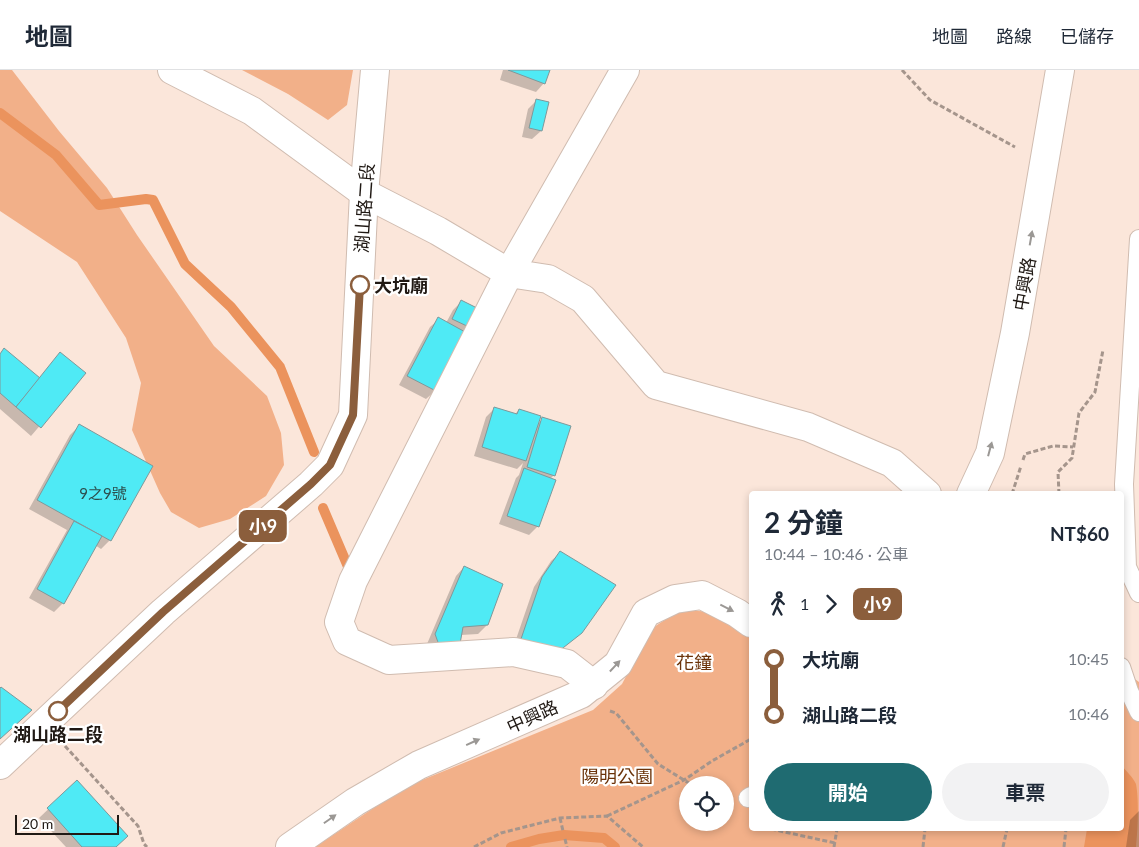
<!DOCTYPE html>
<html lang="zh-TW">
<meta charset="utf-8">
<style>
:root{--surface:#fff;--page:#f2f2f3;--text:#1f2937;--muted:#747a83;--line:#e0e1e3;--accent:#1f6b71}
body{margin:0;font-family:Lato,"Noto Sans TC",sans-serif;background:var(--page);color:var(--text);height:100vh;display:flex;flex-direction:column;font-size:19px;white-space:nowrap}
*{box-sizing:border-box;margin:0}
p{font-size:16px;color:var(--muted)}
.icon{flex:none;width:28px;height:28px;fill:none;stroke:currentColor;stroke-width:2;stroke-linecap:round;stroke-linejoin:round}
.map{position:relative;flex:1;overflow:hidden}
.details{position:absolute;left:749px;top:421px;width:375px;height:340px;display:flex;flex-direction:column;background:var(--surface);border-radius:5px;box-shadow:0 2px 8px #0003}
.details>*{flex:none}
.badge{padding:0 10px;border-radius:8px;font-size:18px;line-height:32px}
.controls{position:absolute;left:679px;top:706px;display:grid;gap:10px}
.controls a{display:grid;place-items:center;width:55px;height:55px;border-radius:50%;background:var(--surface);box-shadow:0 2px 8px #0003;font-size:25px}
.scale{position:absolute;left:15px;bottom:12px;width:104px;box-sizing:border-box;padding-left:5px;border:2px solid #201914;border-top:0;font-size:14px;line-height:18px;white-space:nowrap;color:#201914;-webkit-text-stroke:4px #fff;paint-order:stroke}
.map>.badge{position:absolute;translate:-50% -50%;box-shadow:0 0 0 2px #fff}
.legs{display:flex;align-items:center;gap:8px;height:55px;padding:0 15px;font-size:16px}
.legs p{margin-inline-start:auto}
.headline{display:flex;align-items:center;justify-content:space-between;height:85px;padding:0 15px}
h1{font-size:28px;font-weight:700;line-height:38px}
.action{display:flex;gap:10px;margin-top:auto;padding:10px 15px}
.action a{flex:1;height:58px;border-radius:30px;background:var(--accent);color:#fff;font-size:20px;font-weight:700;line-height:58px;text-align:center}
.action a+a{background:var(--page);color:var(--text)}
ul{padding:0 15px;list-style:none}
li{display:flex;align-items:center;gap:18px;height:55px;font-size:19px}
li i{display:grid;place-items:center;width:8px;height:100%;margin:0 6px;background:currentColor}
li i::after{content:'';width:12px;height:12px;margin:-6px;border:4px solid;border-radius:50%;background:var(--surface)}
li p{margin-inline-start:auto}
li:first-child i{background:linear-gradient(#0000 50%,currentColor 0)}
li:last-child i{background:linear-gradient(currentColor 50%,#0000 0)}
header{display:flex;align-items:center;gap:30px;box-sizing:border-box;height:70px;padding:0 25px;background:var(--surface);border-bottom:1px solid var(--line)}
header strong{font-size:24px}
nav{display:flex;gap:28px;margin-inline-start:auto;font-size:18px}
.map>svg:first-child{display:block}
</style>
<header>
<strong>地圖</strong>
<nav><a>地圖</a><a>路線</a><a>已儲存</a></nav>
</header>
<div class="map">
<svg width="1139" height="777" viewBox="0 0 1139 777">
<rect width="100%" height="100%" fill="#fbe6da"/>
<!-- green -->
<g fill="#f2b089" fill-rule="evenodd">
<polygon points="0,0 12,0 59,61 107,118 137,165 214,276 267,326 281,363 284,395 266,426 230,449 199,458 171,442 160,423 132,360 141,313 126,268 77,192 0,141"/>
<polygon points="242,0 353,0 347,35 328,50 288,24"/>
<path d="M680,540L716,542L745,565L751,568V759H1121V599L1139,612V777H315L405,717L593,640L622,614L651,559ZM688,715H725V752H688Z"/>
</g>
<!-- water -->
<path fill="#eb935d" d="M1121,695C1126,701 1133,707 1136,714C1139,730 1138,759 1136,777H1084L1087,759H1121Z"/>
<!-- shadow -->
<g fill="#0003">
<polygon points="503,0 548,0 544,13 536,22 500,10"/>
<polygon points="537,30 541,61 532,69 522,67 528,39"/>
<polygon points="462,231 468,257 463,262 435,321 426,329 399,315 430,257 439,249 446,253 453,240"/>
<polygon points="0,284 39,309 84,304 31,366 0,339"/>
<polygon points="495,338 515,344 519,340 536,355 543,349 554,405 550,409 538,456 529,465 499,454 516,408 519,405 523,393 517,399 474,386 486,347"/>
<polygon points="79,356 151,396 110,470 101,479 95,475 63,533 54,542 29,528 67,460 29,439 70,365"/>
<polygon points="560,483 581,562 549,589 513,578 534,517 551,491"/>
<polygon points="464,497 487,555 478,564 461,565 459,574 427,574 456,506"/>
<polygon points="77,712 115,777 66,777 39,748"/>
<polygon points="1139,741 1139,777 1126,777 1130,750"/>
</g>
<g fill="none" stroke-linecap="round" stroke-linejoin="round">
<!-- stream -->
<g stroke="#eb935d" stroke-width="10">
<polyline points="0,43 56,85 99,135 146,129 153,130 185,194 231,237 280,297 314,382"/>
<polyline points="323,438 349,499"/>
<polyline points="511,777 539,769 564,765 604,768 615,777"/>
</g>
</g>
<!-- building -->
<g fill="#4feaf5" stroke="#7f989a">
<polygon points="508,0 550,0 545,14"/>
<polygon points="536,29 549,32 542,61 529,58"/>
<polygon points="461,230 479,239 469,257 452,249"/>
<polygon points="438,247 467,263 436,321 407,306"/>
<polygon points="4,278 40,308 16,337 0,323 0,284"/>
<polygon points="60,282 86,303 41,358 16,337"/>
<polygon points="494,337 517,344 519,339 541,346 526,391 482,377"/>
<polygon points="542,347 571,356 555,406 527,397"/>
<polygon points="79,354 153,396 111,471 37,430"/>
<polygon points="524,398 556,410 539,457 507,446"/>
<polygon points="74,451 102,466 64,534 37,519"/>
<polygon points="560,481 616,515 582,563 559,581 521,569 542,507"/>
<polygon points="464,496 503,514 488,555 463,557 460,574 439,575 435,564"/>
<polygon points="1,617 32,640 0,669 0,618"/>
<polygon points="77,710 128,766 116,777 82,777 47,738"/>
</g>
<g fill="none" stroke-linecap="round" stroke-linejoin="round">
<defs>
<g id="service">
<polyline points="1139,169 1124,414 1127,497 1139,523"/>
<polyline points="1121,597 1129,621 1139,642"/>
<polyline points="748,728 751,726"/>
</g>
<g id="minor">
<polyline points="172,0 252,41 364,123 438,161 509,203 548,209 583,229 656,315 808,357 892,393 927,424"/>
<polyline points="971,424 990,383 1015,263 1060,0"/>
<polyline points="594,615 567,594 514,582 389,590 347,571 339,552 353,511 509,203 625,0"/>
<polyline points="290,777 355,732 419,695 581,624 618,594 646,543 675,529 702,525 737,543 751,553"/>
</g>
<polyline id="tertiary" points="0,695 163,542 311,414 330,395 353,345 364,123 375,0"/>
</defs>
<!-- service casing -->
<use href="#service" stroke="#d0bcb0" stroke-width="20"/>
<!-- minor casing -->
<use href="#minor" stroke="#d0bcb0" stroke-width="30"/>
<!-- tertiary casing -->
<use href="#tertiary" stroke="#d0bcb0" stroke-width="30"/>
<!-- path -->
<g stroke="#a5958c" stroke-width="3" stroke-dasharray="5 2.5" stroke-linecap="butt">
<polyline points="902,0 930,30 1015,77"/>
<polyline points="1023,390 1025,384 1053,376 1073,377"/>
<polyline points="1012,424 1021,396"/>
<polyline points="1059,424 1058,402 1072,388 1079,343 1095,322 1103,280"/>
<polyline points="610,641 616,643 658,694 692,715"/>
<polyline points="65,676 138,756 144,774 147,777"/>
<polyline points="607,746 684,710 712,691 751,669"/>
<polyline points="560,748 563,761"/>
<polyline points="771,759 835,773"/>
<polyline points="565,769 567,777"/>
<polyline points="474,777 501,763 560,748 607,746 643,777"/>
<polyline points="834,777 837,759"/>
<polyline points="923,777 925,759"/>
<polyline points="1003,777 1007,759"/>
<polyline points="1064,777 1066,759"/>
</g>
<!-- service -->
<use href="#service" stroke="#fff" stroke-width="18"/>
<!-- minor -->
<use href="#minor" stroke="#fff" stroke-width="28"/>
<!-- tertiary -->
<use href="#tertiary" stroke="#fff" stroke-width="28"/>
</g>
<!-- one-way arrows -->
<defs><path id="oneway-solid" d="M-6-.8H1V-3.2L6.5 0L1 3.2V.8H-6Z" transform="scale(1.25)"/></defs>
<g fill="#9b9895">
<use href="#oneway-solid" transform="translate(1031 168) rotate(-80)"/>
<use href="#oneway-solid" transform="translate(990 379) rotate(-75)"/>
<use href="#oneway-solid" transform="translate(727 538) rotate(27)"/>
<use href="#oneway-solid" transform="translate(615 596) rotate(-47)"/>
<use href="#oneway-solid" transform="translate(473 672) rotate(-24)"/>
<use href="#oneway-solid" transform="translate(330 749) rotate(-35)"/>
</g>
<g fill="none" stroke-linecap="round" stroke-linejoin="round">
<defs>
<polyline id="line-1" points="58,641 163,542 311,414 330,395 353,345 360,215"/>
</defs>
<!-- line-1 casing -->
<use href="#line-1" stroke="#fff" stroke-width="11"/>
<!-- line-1 -->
<use href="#line-1" stroke="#8b5e3c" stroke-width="8"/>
</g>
<!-- markers -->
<g fill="#fff" stroke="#8b5e3c" stroke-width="2.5">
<circle cx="360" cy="215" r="9"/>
<circle cx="58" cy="641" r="9"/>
</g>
<g text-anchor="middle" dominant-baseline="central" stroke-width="4.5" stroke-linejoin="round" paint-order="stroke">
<!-- number labels -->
<g font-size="15" fill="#2c4d4c">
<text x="103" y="423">9之9號</text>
</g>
<!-- street labels -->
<g font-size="18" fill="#201914" stroke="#fff">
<text transform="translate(364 138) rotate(-86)">湖山路二段</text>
<text transform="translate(1024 214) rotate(-80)">中興路</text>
<text transform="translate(532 646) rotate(-24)">中興路</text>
</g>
<!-- stop labels -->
<g font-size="18" font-weight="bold" fill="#201914" stroke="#fff" text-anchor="start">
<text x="374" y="215">大坑廟</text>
<text x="58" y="664" text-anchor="middle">湖山路二段</text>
</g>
<!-- park labels -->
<g font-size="18" fill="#6b3309" stroke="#fff">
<text x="694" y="592">花鐘</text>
<text x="617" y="706">陽明公園</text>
</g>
</g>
</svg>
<div class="controls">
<a><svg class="icon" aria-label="locate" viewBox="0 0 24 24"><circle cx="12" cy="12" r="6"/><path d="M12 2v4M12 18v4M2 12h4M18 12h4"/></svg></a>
</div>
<div class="scale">20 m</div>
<b class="badge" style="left:263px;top:456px;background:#8b5e3c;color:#fff">小9</b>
<section class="details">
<div class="headline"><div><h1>2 分鐘</h1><p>10:44 – 10:46 · 公車</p></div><b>NT$60</b></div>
<div class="legs"><svg class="icon" aria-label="walk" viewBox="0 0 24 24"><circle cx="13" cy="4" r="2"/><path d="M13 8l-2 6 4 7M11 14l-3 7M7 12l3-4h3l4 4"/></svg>1<svg class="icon" aria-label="forward" viewBox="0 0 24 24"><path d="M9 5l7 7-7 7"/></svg><b class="badge" style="background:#8b5e3c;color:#fff">小9</b></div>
<ul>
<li><i style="color:#8b5e3c"></i><b>大坑廟</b><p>10:45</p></li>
<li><i style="color:#8b5e3c"></i><b>湖山路二段</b><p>10:46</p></li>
</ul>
<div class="action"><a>開始</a><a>車票</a></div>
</section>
</div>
